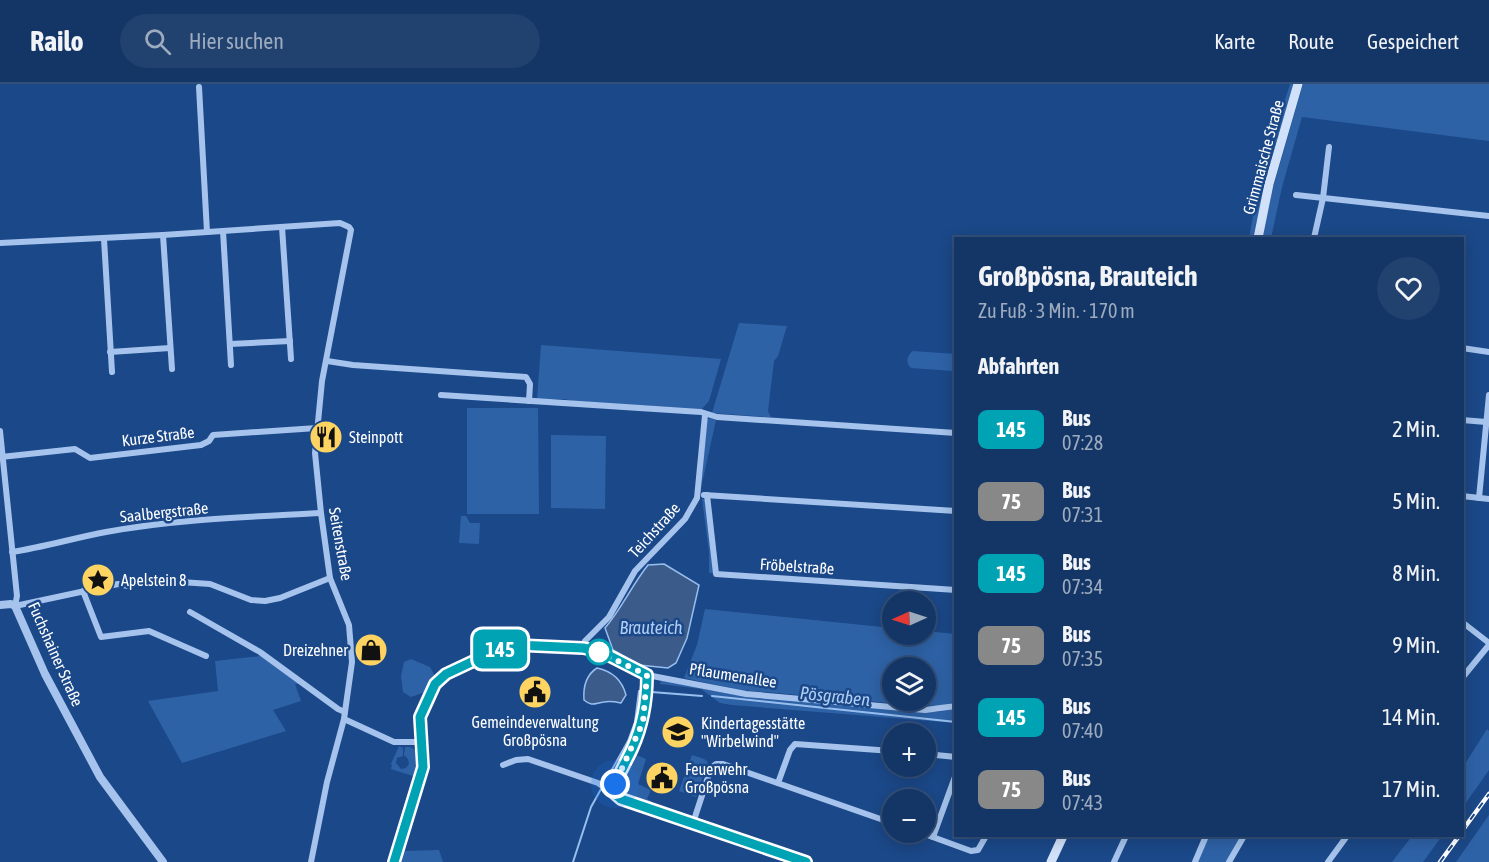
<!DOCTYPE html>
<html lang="de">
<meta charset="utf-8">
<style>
:root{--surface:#143666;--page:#21416f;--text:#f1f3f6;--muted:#9dabbf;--line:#33507a}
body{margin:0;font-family:"Asap Condensed",sans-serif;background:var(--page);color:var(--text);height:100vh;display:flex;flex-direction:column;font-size:22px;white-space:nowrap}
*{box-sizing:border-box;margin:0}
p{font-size:20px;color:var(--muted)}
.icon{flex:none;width:33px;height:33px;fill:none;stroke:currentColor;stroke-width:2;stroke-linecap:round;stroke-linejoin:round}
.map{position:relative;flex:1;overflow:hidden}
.panel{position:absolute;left:954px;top:153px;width:510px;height:600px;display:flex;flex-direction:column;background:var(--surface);border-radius:0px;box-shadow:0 3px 15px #0003,0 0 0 2px var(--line)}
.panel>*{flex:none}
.badge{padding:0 12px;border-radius:9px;font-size:21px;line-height:39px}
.needle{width:39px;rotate:267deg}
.controls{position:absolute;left:882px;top:507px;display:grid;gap:12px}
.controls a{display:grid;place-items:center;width:54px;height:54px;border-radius:50%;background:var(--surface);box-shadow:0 3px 15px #0003,0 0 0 2px var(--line);font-size:30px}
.you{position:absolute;width:30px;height:30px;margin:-15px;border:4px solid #fff;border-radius:50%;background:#1a73e8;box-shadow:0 0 0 9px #1a73e833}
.map>.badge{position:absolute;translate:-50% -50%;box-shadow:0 0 0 3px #fff}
h2{padding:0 24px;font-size:22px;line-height:54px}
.round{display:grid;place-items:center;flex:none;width:63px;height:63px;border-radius:32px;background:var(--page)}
.summary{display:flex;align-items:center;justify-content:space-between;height:102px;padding:0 24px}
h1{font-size:28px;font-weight:700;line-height:45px}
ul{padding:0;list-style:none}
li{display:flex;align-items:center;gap:18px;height:72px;padding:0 24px}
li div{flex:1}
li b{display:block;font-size:22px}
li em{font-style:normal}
li .badge{min-width:66px;font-weight:700;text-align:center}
header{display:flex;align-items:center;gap:36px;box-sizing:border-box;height:84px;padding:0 30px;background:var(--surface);border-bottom:2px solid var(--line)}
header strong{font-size:28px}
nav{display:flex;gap:33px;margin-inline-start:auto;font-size:21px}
.search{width:420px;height:54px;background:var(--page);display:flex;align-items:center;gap:15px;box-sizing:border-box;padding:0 21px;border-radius:33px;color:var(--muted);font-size:22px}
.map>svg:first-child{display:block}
</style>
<header>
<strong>Railo</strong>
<div class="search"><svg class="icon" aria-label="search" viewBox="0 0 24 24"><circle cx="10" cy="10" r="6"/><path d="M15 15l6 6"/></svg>Hier suchen</div>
<nav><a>Karte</a><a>Route</a><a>Gespeichert</a></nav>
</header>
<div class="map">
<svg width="1489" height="778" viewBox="0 0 1489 778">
<rect width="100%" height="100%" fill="#1b4888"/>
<!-- green -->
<g fill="#2e62a6" fill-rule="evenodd">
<path d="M1290,0H1294L1271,75L1253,154H1249C1258,101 1274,51 1290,0Z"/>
<polygon points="1303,0 1489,0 1489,57 1302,33 1282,103 1271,154 1262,154 1273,104"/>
<polygon points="739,239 787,242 778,272 774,277 768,327 771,333 955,347 712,329"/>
<polygon points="541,261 721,275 709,317 702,325 573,317 564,315 537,315"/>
<path d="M913,267L955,270L953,287L911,284C905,279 907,271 913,267Z"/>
<polygon points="467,324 538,324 539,430 467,430"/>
<polygon points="710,334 716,336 701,404 707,336"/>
<polygon points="551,351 606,352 605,425 551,424"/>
<polygon points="702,415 705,415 713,489 709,489 709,468"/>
<polygon points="461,432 466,432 470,439 480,439 479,460 459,459"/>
<path d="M705,525L892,544V550H926V547L955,550V618L939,622L889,619L741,606L684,594L697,561ZM892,584H926V616H892Z"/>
<polygon points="261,572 300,600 295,600 301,617 273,626 286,647 182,679 148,617 218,607 215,577"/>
<polygon points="411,575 430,583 435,592 425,608 411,613 403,608 401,592 404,578"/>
<polygon points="661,596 735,611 912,627 937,628 955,625 955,639 732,621 720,619 701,605 660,600"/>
<polygon points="1487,645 1489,647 1489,686 1463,723 1463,683"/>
<polygon points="399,662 403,664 403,672 397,674 396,679 401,685 406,684 409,680 408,675 404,671 405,663 410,663 417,667 419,675 416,693 391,685 392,681 391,680"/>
<path d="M634,670L646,675L638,700L651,706L647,715L651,717V721C611,707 613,705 634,670Z"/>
<polygon points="692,671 704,675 708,678 696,713 679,707"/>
<polygon points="1489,731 1489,778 1456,778"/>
<polygon points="1208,752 1242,752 1227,778 1198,778"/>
<polygon points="1412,752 1442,752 1423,778 1392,778"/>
<polygon points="439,766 443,778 401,778 403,767"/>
</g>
<!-- water -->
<g fill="#3b5c8b" stroke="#97beee" stroke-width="1.5">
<path d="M664,480L699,501L687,554L676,579L668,584L639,581L613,566L605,544C622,524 632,501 648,481Z"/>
<path d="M597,584C611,587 622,596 626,611L621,619C616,618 609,617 604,618C595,619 592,623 584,616C583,603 586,591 597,584Z"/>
</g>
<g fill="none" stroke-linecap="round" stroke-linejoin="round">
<!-- stream -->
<g stroke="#97beee" stroke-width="2">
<polyline points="712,612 956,638"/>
<polyline points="573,778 591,723 628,657 635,638 639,607 702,612"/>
</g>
<!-- minor -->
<g stroke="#a5c3ec" stroke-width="6">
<polyline points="199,3 207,148"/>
<polyline points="1296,111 1489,132"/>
<polyline points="282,143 291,275"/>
<polyline points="223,147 231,281"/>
<polyline points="163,151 172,285"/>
<polyline points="1314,154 1323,114 1329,63"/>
<polyline points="104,155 112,288"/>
<polyline points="0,159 163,151 340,139 349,143 351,146 322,297 315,369 321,429 330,494 349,541 352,578 344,635 327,698 311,778"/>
<polyline points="230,260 290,257"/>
<polyline points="1462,264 1489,268"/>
<polyline points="110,268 170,264"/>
<polyline points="327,277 353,281 526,293 530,300 529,317"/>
<polyline points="441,311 701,328 717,333 956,349"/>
<polyline points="1462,336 1486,338"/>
<polyline points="0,347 17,512 15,522 118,500 128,502"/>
<polyline points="1,373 75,365 90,374 201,361 209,357 213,351 317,344"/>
<polyline points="704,411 956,427"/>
<polyline points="707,411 716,490 956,506"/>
<polyline points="1462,412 1489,415"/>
<polyline points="1479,414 1489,311"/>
<path d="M12,468C44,463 74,454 106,448C176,435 249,433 321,429"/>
<polyline points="166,497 210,500 251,516 265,517 280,514 330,494"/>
<polyline points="83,507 101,553 149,547 206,572"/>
<polyline points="190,528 260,568 338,625 345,628"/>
<polyline points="1462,538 1489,559"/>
<polyline points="583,564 585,557 609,533 635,487 685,435 697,414 705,331"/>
<polyline points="1462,594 1489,561"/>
<polyline points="344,635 394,658 421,658"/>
<polyline points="926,670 956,673"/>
<polyline points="503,681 516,676 528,675 598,699 621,715 806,778"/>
<polyline points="778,699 790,666 795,660 892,667"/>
<path d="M613,708C617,692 625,680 632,665C642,641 647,617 647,591"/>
<polyline points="693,739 711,684 716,680 723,680 892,739"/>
<polyline points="919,748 971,767 978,766 986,752"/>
<polyline points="933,753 956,690"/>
<polyline points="394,778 423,683 420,639 424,622 435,601 445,590 497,566 516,561 583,564 602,568 647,591 746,610 925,626 956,622"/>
<polyline points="1114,778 1126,752"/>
<polyline points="1195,778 1206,752"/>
<polyline points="1229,778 1244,752"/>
<polyline points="1328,778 1347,752"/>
</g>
<!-- tertiary -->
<polyline stroke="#a5c3ec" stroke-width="8" points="0,521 11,520 15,522 45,590 100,693 163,778"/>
<!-- secondary -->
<g stroke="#d1e1f9" stroke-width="9">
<polyline points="1258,154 1269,100 1298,0"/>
<polyline points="1051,778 1063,752"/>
</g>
<defs>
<g id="rail">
<polyline points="1462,747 1489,710"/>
<polyline points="1440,778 1459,752"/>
</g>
</defs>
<!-- rail casing -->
<use href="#rail" stroke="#fff" stroke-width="4.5"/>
<!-- rail -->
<use href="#rail" stroke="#1b4888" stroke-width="2" stroke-dasharray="7" stroke-linecap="butt"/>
</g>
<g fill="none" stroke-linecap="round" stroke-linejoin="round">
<defs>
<path id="line" d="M394,778L423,683L420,633L435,600L446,590L497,566L516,561L583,564L602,568L647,591C647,617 643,641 632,665C625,680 617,692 613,708L621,715L806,778"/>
</defs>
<!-- line casing -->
<use href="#line" stroke="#fff" stroke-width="14"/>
<!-- line -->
<use href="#line" stroke="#00a3b4" stroke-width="9"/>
<!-- walk -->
<polyline stroke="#fff" stroke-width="6" stroke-dasharray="0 10.8" points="599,568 647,591 643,638 615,700"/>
</g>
<!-- icons -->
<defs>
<symbol id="restaurant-disc" viewBox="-11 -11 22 22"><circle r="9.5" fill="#fdd462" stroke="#1b4888"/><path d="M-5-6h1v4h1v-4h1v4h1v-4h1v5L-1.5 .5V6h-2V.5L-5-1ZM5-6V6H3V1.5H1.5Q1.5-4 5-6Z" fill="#111"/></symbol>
<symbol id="sight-disc" viewBox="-11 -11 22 22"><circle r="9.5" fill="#fdd462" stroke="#1b4888"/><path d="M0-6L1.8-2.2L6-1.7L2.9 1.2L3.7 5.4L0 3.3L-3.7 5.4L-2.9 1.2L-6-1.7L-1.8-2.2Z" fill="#111"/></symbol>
<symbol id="shop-disc" viewBox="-11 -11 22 22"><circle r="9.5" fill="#fdd462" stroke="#1b4888"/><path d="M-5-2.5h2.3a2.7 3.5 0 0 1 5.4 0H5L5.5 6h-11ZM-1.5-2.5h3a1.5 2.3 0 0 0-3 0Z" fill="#111"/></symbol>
<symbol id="civic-disc" viewBox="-11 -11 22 22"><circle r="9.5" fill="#fdd462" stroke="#1b4888"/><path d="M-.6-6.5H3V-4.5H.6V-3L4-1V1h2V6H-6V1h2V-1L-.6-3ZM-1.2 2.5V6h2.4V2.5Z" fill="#111"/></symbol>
<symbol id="school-disc" viewBox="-11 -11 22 22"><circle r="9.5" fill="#fdd462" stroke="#1b4888"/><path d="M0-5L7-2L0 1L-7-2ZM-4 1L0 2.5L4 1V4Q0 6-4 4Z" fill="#111"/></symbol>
</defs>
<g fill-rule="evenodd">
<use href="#restaurant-disc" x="307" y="334" width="38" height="38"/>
<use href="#sight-disc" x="79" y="477" width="38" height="38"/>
<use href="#shop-disc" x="352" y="547" width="38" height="38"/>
<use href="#civic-disc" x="516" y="589" width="38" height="38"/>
<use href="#school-disc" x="659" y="629" width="38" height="38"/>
<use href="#civic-disc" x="643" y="675" width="38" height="38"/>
</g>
<!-- markers -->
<circle fill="#fff" stroke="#00a3b4" stroke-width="3" cx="599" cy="568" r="12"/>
<g text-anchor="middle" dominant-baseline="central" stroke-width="5" stroke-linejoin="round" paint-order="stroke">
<!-- street labels -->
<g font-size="16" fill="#fff" stroke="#1b4888">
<text transform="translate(1263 73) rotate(-75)">Grimmaische Straße</text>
<text transform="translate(158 352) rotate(-7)">Kurze Straße</text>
<text transform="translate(164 428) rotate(-6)">Saalbergstraße</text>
<text transform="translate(654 446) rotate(-48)">Teichstraße</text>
<text transform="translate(341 460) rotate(80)">Seitenstraße</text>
<text transform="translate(797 482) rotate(4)">Fröbelstraße</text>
<text transform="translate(56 570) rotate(66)">Fuchshainer Straße</text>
<text transform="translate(733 591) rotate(9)">Pflaumenallee</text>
</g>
<!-- poi labels -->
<g font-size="16" fill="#fff" stroke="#1b4888" text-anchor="start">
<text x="349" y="353">Steinpott</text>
<text x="121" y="496">Apelstein 8</text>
<text x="348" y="566" text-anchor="end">Dreizehner</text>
<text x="535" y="638" text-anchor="middle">Gemeindeverwaltung<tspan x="535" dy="18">Großpösna</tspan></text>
<text x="701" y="639">Kindertagesstätte<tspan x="701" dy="18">"Wirbelwind"</tspan></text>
<text x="685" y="685">Feuerwehr<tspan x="685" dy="18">Großpösna</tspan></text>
</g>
<!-- water labels -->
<g font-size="18" font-style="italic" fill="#b0cdf3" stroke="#1b4888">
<text x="651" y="543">Brauteich</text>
<text transform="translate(835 612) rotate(6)">Pösgraben</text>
</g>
</g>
</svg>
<div class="controls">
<a><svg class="needle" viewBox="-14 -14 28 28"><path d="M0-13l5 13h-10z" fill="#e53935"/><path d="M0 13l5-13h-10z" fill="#9dabbf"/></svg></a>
<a><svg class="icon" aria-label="layers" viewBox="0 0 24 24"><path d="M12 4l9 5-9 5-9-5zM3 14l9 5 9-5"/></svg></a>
<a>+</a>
<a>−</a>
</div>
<div class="you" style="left:615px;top:700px"></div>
<b class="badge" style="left:500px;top:565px;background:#00a3b4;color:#fff">145</b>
<section class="panel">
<div class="summary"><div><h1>Großpösna, Brauteich</h1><p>Zu Fuß · 3 Min. · 170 m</p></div><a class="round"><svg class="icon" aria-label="heart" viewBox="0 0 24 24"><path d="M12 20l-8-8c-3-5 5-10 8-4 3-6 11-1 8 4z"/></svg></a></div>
<h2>Abfahrten</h2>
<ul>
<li><span class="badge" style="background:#00a3b4;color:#fff">145</span><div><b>Bus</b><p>07:28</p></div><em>2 Min.</em></li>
<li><span class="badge" style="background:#888;color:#fff">75</span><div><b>Bus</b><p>07:31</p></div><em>5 Min.</em></li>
<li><span class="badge" style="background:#00a3b4;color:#fff">145</span><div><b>Bus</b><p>07:34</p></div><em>8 Min.</em></li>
<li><span class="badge" style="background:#888;color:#fff">75</span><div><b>Bus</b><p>07:35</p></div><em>9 Min.</em></li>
<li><span class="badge" style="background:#00a3b4;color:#fff">145</span><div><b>Bus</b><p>07:40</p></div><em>14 Min.</em></li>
<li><span class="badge" style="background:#888;color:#fff">75</span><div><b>Bus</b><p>07:43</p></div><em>17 Min.</em></li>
</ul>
</section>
</div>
